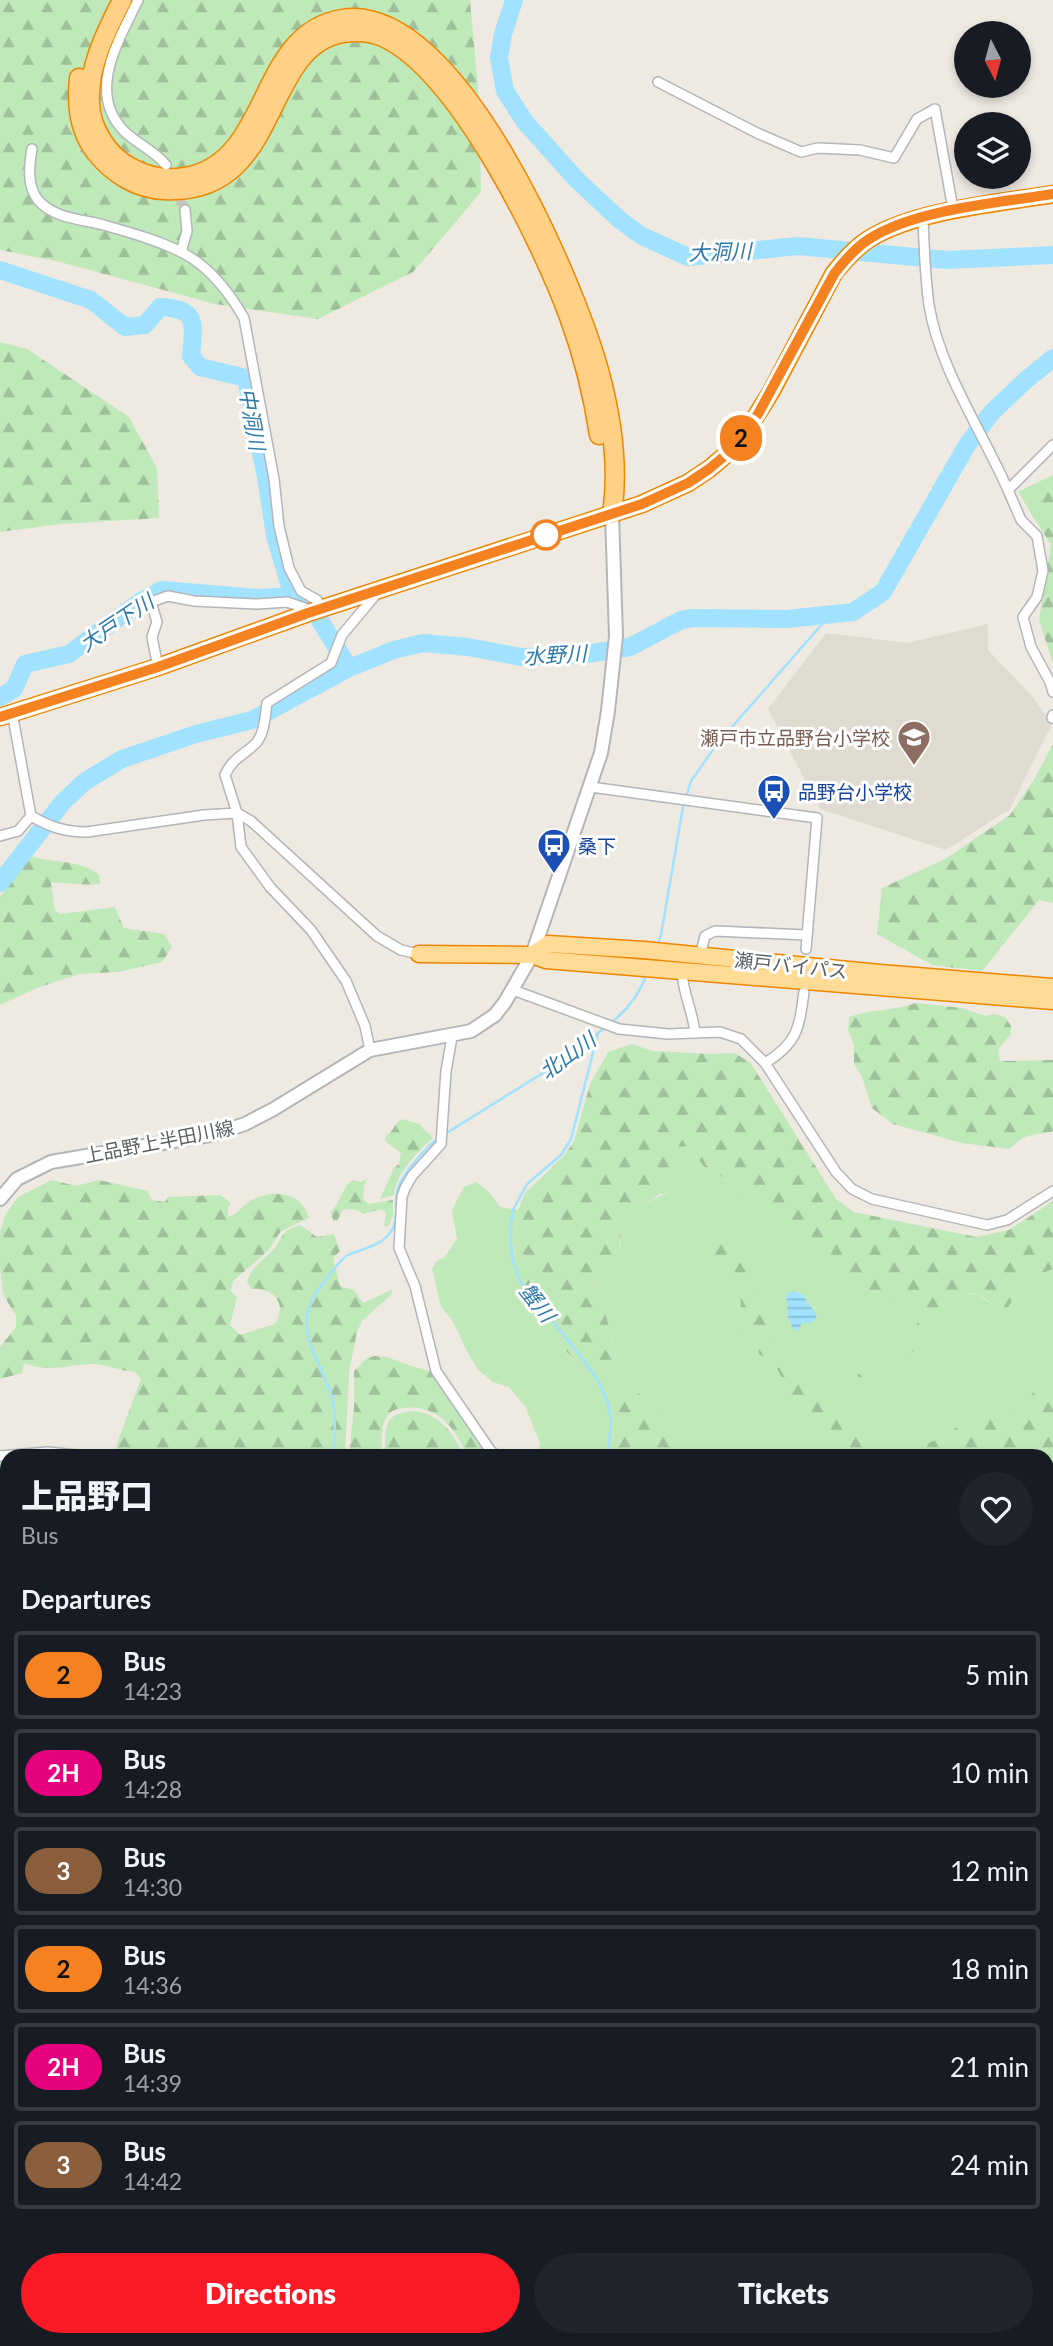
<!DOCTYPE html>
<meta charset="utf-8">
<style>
:root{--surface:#171b24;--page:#20242c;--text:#f1f3f6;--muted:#9ea1a6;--line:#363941;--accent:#fa1a25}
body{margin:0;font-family:Lato,"Noto Sans JP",sans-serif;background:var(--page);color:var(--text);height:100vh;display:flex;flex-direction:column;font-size:26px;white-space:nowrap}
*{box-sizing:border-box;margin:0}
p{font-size:23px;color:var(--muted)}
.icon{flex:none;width:38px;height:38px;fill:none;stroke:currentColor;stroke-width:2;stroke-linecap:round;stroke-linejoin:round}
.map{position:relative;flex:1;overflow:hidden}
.sheet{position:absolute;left:0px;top:1449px;width:1054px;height:898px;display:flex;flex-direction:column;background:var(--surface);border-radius:21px 21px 0 0;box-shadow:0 4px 10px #0003}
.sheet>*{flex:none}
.badge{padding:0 14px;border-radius:23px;font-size:24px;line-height:46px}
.needle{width:46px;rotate:174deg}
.fabs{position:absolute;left:954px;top:21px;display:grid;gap:14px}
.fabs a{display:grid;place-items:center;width:77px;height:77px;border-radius:50%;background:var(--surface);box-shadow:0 4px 10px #0003;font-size:35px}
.map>.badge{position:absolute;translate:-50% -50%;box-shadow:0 0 0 4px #fff}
h2{padding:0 21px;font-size:26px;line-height:63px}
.round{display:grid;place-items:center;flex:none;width:74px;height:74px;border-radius:37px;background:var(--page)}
.head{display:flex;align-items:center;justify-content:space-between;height:119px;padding:0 21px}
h1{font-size:33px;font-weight:800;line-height:52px}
.cta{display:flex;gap:14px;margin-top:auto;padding:14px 21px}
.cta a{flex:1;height:80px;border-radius:42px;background:var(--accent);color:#fff;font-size:28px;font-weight:800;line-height:80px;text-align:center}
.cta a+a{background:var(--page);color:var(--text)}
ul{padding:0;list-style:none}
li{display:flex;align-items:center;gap:21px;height:88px;margin:0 14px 10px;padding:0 7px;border:4px solid var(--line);border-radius:7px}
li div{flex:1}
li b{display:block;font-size:26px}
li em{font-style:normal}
li .badge{min-width:77px;font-weight:700;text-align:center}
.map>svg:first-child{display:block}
</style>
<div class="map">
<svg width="1053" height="2346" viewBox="0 0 1053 2346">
<defs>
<pattern id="forest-firs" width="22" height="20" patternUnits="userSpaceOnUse" patternTransform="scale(1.75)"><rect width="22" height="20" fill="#c0e9ba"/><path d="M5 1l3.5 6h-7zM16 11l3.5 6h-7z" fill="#9fc09b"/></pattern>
<pattern id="water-rules" width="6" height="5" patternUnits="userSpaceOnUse" patternTransform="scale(1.75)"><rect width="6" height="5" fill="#a0e2ff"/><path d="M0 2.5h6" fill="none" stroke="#85bad2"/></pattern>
</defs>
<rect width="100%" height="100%" fill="#eee9e1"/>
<!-- education -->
<polygon fill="#e0dbd1" points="988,624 988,650 1031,695 1052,724 1010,809 946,850 820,809 768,709 826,633 907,643"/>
<!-- green -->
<path fill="#c0e9ba" d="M682,1145L689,1146L704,1167L724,1178L751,1201L788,1233L809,1257L849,1282L862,1286L977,1294L1004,1312L1011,1303L1010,1291L1024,1280L1053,1269V2341L1047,2346H168L167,2340H1046V1456H678L666,1422L636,1390L611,1395L614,1417L611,1456H533L539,1451L540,1443L525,1406L509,1387L493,1382L478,1370L468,1353L452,1320L441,1307L432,1269L437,1261L444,1258L457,1239L452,1210L464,1187L476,1182L488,1191L500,1207L518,1210L514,1243L517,1282L559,1340C565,1359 586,1368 604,1373L618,1365L605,1310L594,1290L595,1277L620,1248L621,1233L630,1214L641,1206L668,1192L671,1160L675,1147Z"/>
<!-- forest -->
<g fill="url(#forest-firs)">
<polygon points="0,0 470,0 479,100 481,192 413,272 318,319 215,304 60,262 0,250"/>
<polygon points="0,342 27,349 129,417 157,468 159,518 61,524 0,532"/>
<polygon points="1053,475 1053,663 1039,620 1051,545 1018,492"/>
<polygon points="1053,744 1053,903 1039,900 982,971 932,965 877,934 882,888 945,859 1010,815 1035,778"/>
<path d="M32,856C54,864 81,859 99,875L100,883C86,887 67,882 51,883L55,910L60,914L115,907L124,928L164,934L172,947L162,962L118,972L79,974L37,988L0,1005V897Z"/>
<path d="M916,1003L962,1008L985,1016L994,1014L1005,1017L1011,1026V1034L998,1050L1000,1061L1053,1060V1131C1030,1137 1029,1131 1009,1149L962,1143L893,1124L872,1108L862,1077L854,1064V1045L848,1030L849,1017C871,1009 894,1011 916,1003Z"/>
<path d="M632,1044L653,1051L710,1054L734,1053L750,1062L836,1199L854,1212L976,1237L1009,1230L1053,1201V1269L1024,1280L1011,1290V1303L1004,1313C996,1308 986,1297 977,1294C969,1291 958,1295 952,1300C941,1309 939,1321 932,1332C915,1354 887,1372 861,1380L857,1375C877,1369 941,1328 909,1304C897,1295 881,1296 867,1293L862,1286L849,1282L809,1257L788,1233L751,1201L724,1178L704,1167L689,1146L675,1147C670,1163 671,1174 676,1190L660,1194L630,1214L621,1233L618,1255L595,1277L594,1290L605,1310L618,1366L612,1372L604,1373L581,1366L562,1348L559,1340L527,1305L517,1282L514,1243L518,1210L525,1193L564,1156L574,1141L590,1084L608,1052Z"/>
<path d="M402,1119L420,1124C423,1131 429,1132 433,1138C416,1153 398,1172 393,1195L380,1199L394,1168L399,1164L401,1153L385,1141V1137C393,1132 394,1124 402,1119Z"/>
<path d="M367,1179L364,1186L363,1200L369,1204L393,1200V1216L388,1227L384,1225L386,1213L382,1209L363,1214L358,1210L343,1209L337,1221L333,1220L331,1212C340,1203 342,1188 352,1180L361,1182Z"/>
<path d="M52,1180L76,1186L99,1180L148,1191L152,1200L165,1202L168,1197L220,1195L231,1203L228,1208V1217C237,1214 238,1211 245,1205C260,1192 285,1189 301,1203C305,1207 307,1214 309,1218L281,1231L268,1251L233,1281L231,1291L237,1297L230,1325L240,1335L275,1324C288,1303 273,1287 251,1289L247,1281C254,1264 261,1263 272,1251C284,1238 279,1231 300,1225L317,1237L334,1234L340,1251L333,1258L340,1286L354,1290L363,1303L393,1289L391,1295L363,1320L357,1331L349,1373L345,1456H118L117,1443L141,1379L135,1372C120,1371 105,1364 91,1364C68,1365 46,1373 24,1363L22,1373L0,1379V1347L16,1327V1316L3,1294L0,1268V1232L5,1215L18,1197Z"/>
<polygon points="707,1240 718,1240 738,1252 742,1266 751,1277 757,1305 770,1329 779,1359 789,1373 801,1384 837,1400 852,1418 891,1450 910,1450 919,1456 830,1456 822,1445 817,1426 805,1419 794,1407 789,1391 774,1363 759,1354 756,1346 739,1331 741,1309 739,1277 707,1270 703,1259"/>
<path d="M374,1356L387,1357L414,1367L434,1372L492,1456H467C456,1428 437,1404 404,1408C395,1409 390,1411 386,1418C380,1430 382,1444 382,1456H349L354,1407V1371L366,1359Z"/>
<path d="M1053,1383V1449L1047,1468L1046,1456H998L990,1450H981L973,1456H933L917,1447C925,1442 934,1442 942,1438C952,1433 958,1423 969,1419C982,1415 997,1422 1011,1415C1030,1405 1024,1390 1053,1383Z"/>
<path d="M620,1388L636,1390C645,1400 656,1408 664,1419C670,1429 674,1445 678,1456H611L614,1418L611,1395Z"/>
<path d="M415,1411C440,1414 454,1434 464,1456H385C386,1428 381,1413 415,1411Z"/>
<polygon points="7,1459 7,1655 0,1654 0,1460"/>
<polygon points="0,1711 7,1718 7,2340 167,2340 168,2346 0,2346"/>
<path d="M1053,2018V2341L1047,2346H1010L1013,2340H1046V2108H1049C1049,2098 1047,2089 1046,2080C1046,2058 1048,2039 1053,2018Z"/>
</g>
<!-- water -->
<polygon fill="url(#water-rules)" points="792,1291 802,1294 817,1316 812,1323 802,1323 798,1331 793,1329 788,1317 786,1296"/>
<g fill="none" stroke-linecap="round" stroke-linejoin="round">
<!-- stream -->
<g stroke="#a0e2ff" stroke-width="2.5">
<polyline points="657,946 661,935 683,807 691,781 717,744 831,614"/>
<path d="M611,1023C627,1010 639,995 646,976"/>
<polyline points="598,1033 571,1139 561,1155 527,1184 513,1210 510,1229 512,1258 520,1281 583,1359 598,1381 607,1400 611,1419 608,1456"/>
<polyline points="445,1134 559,1063 606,1027"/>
<path d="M334,1456C334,1437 337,1415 332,1397C318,1354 288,1326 323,1283C330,1275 339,1260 348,1255C364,1248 384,1246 393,1228C399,1216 394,1204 397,1191C401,1175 426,1147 440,1137"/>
</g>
<!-- river -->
<g stroke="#a0e2ff" stroke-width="18">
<polyline points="514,0 503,34 499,58 505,91 525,122 577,180 621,221 642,236 688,257 798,246 947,260 1053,255"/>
<path d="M0,270L91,300L125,327L145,325L160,307C199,309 194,323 191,356L200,367L246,378L266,477L275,536L293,596L310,604L349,668"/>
<polyline points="0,697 14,689 25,664 69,654 141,601 162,590 259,598 293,596"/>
<polyline points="0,883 62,803 84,782 122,759 196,734 252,720 349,668 394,650 423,643 468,647 521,657 580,655 630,647 681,620 693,618 787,619 853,612 883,592 967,445 992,412 1026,380 1053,358"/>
</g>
<!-- minor-tunnel -->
<polyline stroke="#c9c6c2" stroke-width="9" stroke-dasharray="9 4.5" stroke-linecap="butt" points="175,186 185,210"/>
<defs>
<g id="minor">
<path d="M138,0C119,40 86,92 124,131C137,144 154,150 166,165"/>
<polyline points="658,82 757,133 801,152 818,148 860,150 894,158 917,119 935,109 953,209"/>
<path d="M32,149C29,166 27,186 38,200C55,220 85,219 107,226C132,233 160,241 183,253C210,267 229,292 244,318L274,479L279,526L289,568L301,591L317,600L322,609"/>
<path d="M923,218C924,247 925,277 929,305C939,368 982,431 1008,490L1053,445"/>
<polyline points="181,252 187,231 185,210"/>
<polyline points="1008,490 1021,520 1037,536 1043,571 1037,597 1023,617 1031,647 1050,682 1053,692"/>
<polyline points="158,667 152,637 157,622 151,602 168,596 194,601 257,604 287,602 305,608 308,613"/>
<path d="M12,712L31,816C50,827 65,832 87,832L204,815L237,813L251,821L377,936L401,950L419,954"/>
<polyline points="1052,718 1053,715"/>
<polyline points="591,787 817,818 806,949"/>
<polyline points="0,836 18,831 31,816"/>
<polyline points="700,956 705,936 715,931 807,935"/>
<path d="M682,970C682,992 693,1011 695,1033"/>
<polyline points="513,990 619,1029 668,1034 720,1032 741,1039 765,1063 836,1172 852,1189 872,1199 987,1225 1007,1220 1053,1191"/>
<polyline points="452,1037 446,1071 441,1144 412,1176 405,1188 402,1197 399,1248 415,1286 436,1371 490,1450 496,1456"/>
<path d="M370,1050L365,1026L346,981L311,930L270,887L241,847L237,813L225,775C233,757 245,755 257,742C265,731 265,716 267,703L331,663L342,635L378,592"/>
<path d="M765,1063C798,1043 799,1028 804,992"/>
<polyline points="0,1456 48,1452 85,1456"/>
</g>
<polyline id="tertiary" points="0,1199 17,1179 51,1162 215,1134 245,1124 272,1110 370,1050 471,1031 495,1015 505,1002 532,955 601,753 608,711 616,636 612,514"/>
<g id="trunk">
<path d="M0,717L158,667L308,613L642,504L688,483L709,469L728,453L744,435L771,392L834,273C844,261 855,248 869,239C915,210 999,203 1053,194"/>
<polyline points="419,954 532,955 546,960 1053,1001"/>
<polyline points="532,955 548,944 644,950 880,973 1053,987"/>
</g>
<g id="motorway">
<path d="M122,0C106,32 88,66 90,103C91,129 108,156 132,168C151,178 170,181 190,176C272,157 257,33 342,19C457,0 576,285 600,374C612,419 619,468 612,514"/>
<path d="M79,78C76,106 79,131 96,153C113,174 137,189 164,190C284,196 259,48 343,33C357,31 372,32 385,38C459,74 541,241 569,317C583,355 593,395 599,435"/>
</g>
</defs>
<!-- minor casing -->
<use href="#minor" stroke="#b2b6ba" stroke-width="12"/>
<!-- tertiary casing -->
<use href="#tertiary" stroke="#b2b6ba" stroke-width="16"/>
<!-- trunk casing -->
<use href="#trunk" stroke="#ef8600" stroke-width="19"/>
<!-- motorway casing -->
<use href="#motorway" stroke="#ef8600" stroke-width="21"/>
<!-- minor -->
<use href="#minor" stroke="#fff" stroke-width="9"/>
<!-- tertiary -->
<use href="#tertiary" stroke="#fff" stroke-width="12"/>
<!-- trunk -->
<use href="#trunk" stroke="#ffdb96" stroke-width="16"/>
<!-- motorway -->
<use href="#motorway" stroke="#ffd187" stroke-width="18"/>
</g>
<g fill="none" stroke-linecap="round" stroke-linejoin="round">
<defs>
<path id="line" d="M0,717L158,667L308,613L642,504L688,483L709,469L728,453L758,414L834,274C844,261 855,248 869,239C916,209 998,203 1053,194"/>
</defs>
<!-- line casing -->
<use href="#line" stroke="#fff" stroke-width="16"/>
<!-- line -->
<use href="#line" stroke="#f58220" stroke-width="10"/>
</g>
<!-- icons -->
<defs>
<symbol id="school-pin" viewBox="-11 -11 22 30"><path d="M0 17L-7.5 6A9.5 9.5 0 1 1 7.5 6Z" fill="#8d6e63" stroke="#fff"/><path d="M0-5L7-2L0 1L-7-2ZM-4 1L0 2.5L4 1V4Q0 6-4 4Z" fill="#fff"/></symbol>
<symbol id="bus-pin" viewBox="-11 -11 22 30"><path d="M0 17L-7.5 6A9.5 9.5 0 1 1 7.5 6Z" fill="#1a4fb4" stroke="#fff"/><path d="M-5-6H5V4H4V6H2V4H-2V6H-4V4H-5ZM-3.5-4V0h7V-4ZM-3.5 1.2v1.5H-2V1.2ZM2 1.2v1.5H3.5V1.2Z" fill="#fff"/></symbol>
</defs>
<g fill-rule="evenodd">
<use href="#school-pin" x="895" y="718" width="38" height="52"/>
<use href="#bus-pin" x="755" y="772" width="38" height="52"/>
<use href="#bus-pin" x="535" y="826" width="38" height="52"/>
</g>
<!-- markers -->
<circle fill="#fff" stroke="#f58220" stroke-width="3.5" cx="546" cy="535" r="14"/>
<g text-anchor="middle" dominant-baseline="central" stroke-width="6" stroke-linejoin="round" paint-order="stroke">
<!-- education labels -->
<g font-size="19" fill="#785e54" stroke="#fff" text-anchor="end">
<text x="890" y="737">瀬戸市立品野台小学校</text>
</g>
<!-- transit labels -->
<g font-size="19" fill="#164399" stroke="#fff" text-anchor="start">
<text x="798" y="791">品野台小学校</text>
<text x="578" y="845">桑下</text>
</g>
<!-- street labels -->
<g font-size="19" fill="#595f63" stroke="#fff">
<text transform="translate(791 965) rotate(6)">瀬戸バイパス</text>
<text transform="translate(159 1141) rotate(-11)">上品野上半田川線</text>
</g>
<!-- water labels -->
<g font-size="21" font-style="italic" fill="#2f7aa8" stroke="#fff">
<text transform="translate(720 251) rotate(-2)">大洞川</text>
<text transform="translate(253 419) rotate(80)">中洞川</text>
<text transform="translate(116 622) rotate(-34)">大戸下川</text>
<text transform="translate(555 654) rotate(-3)">水野川</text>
<text transform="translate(567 1055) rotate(-36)">北山川</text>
<text transform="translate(538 1302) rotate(52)">蟹川</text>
</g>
</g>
</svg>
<div class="fabs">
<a><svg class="needle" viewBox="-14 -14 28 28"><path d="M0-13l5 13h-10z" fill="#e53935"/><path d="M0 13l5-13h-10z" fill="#9ea1a6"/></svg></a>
<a><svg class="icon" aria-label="layers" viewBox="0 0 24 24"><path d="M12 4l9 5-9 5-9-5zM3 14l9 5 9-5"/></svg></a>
</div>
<b class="badge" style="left:741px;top:438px;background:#f58220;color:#111">2</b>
<section class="sheet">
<div class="head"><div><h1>上品野口</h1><p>Bus</p></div><a class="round"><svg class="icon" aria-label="heart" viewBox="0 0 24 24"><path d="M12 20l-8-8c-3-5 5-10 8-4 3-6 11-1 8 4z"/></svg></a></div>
<h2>Departures</h2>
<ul>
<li><span class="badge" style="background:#f58220;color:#111">2</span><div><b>Bus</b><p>14:23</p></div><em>5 min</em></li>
<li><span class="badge" style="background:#e6007e;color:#fff">2H</span><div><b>Bus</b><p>14:28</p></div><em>10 min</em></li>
<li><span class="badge" style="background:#8b5e3c;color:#fff">3</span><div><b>Bus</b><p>14:30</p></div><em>12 min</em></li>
<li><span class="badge" style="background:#f58220;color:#111">2</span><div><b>Bus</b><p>14:36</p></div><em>18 min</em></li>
<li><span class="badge" style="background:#e6007e;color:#fff">2H</span><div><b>Bus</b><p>14:39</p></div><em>21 min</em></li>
<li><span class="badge" style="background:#8b5e3c;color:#fff">3</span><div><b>Bus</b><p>14:42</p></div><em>24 min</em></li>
</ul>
<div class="cta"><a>Directions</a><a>Tickets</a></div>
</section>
</div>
